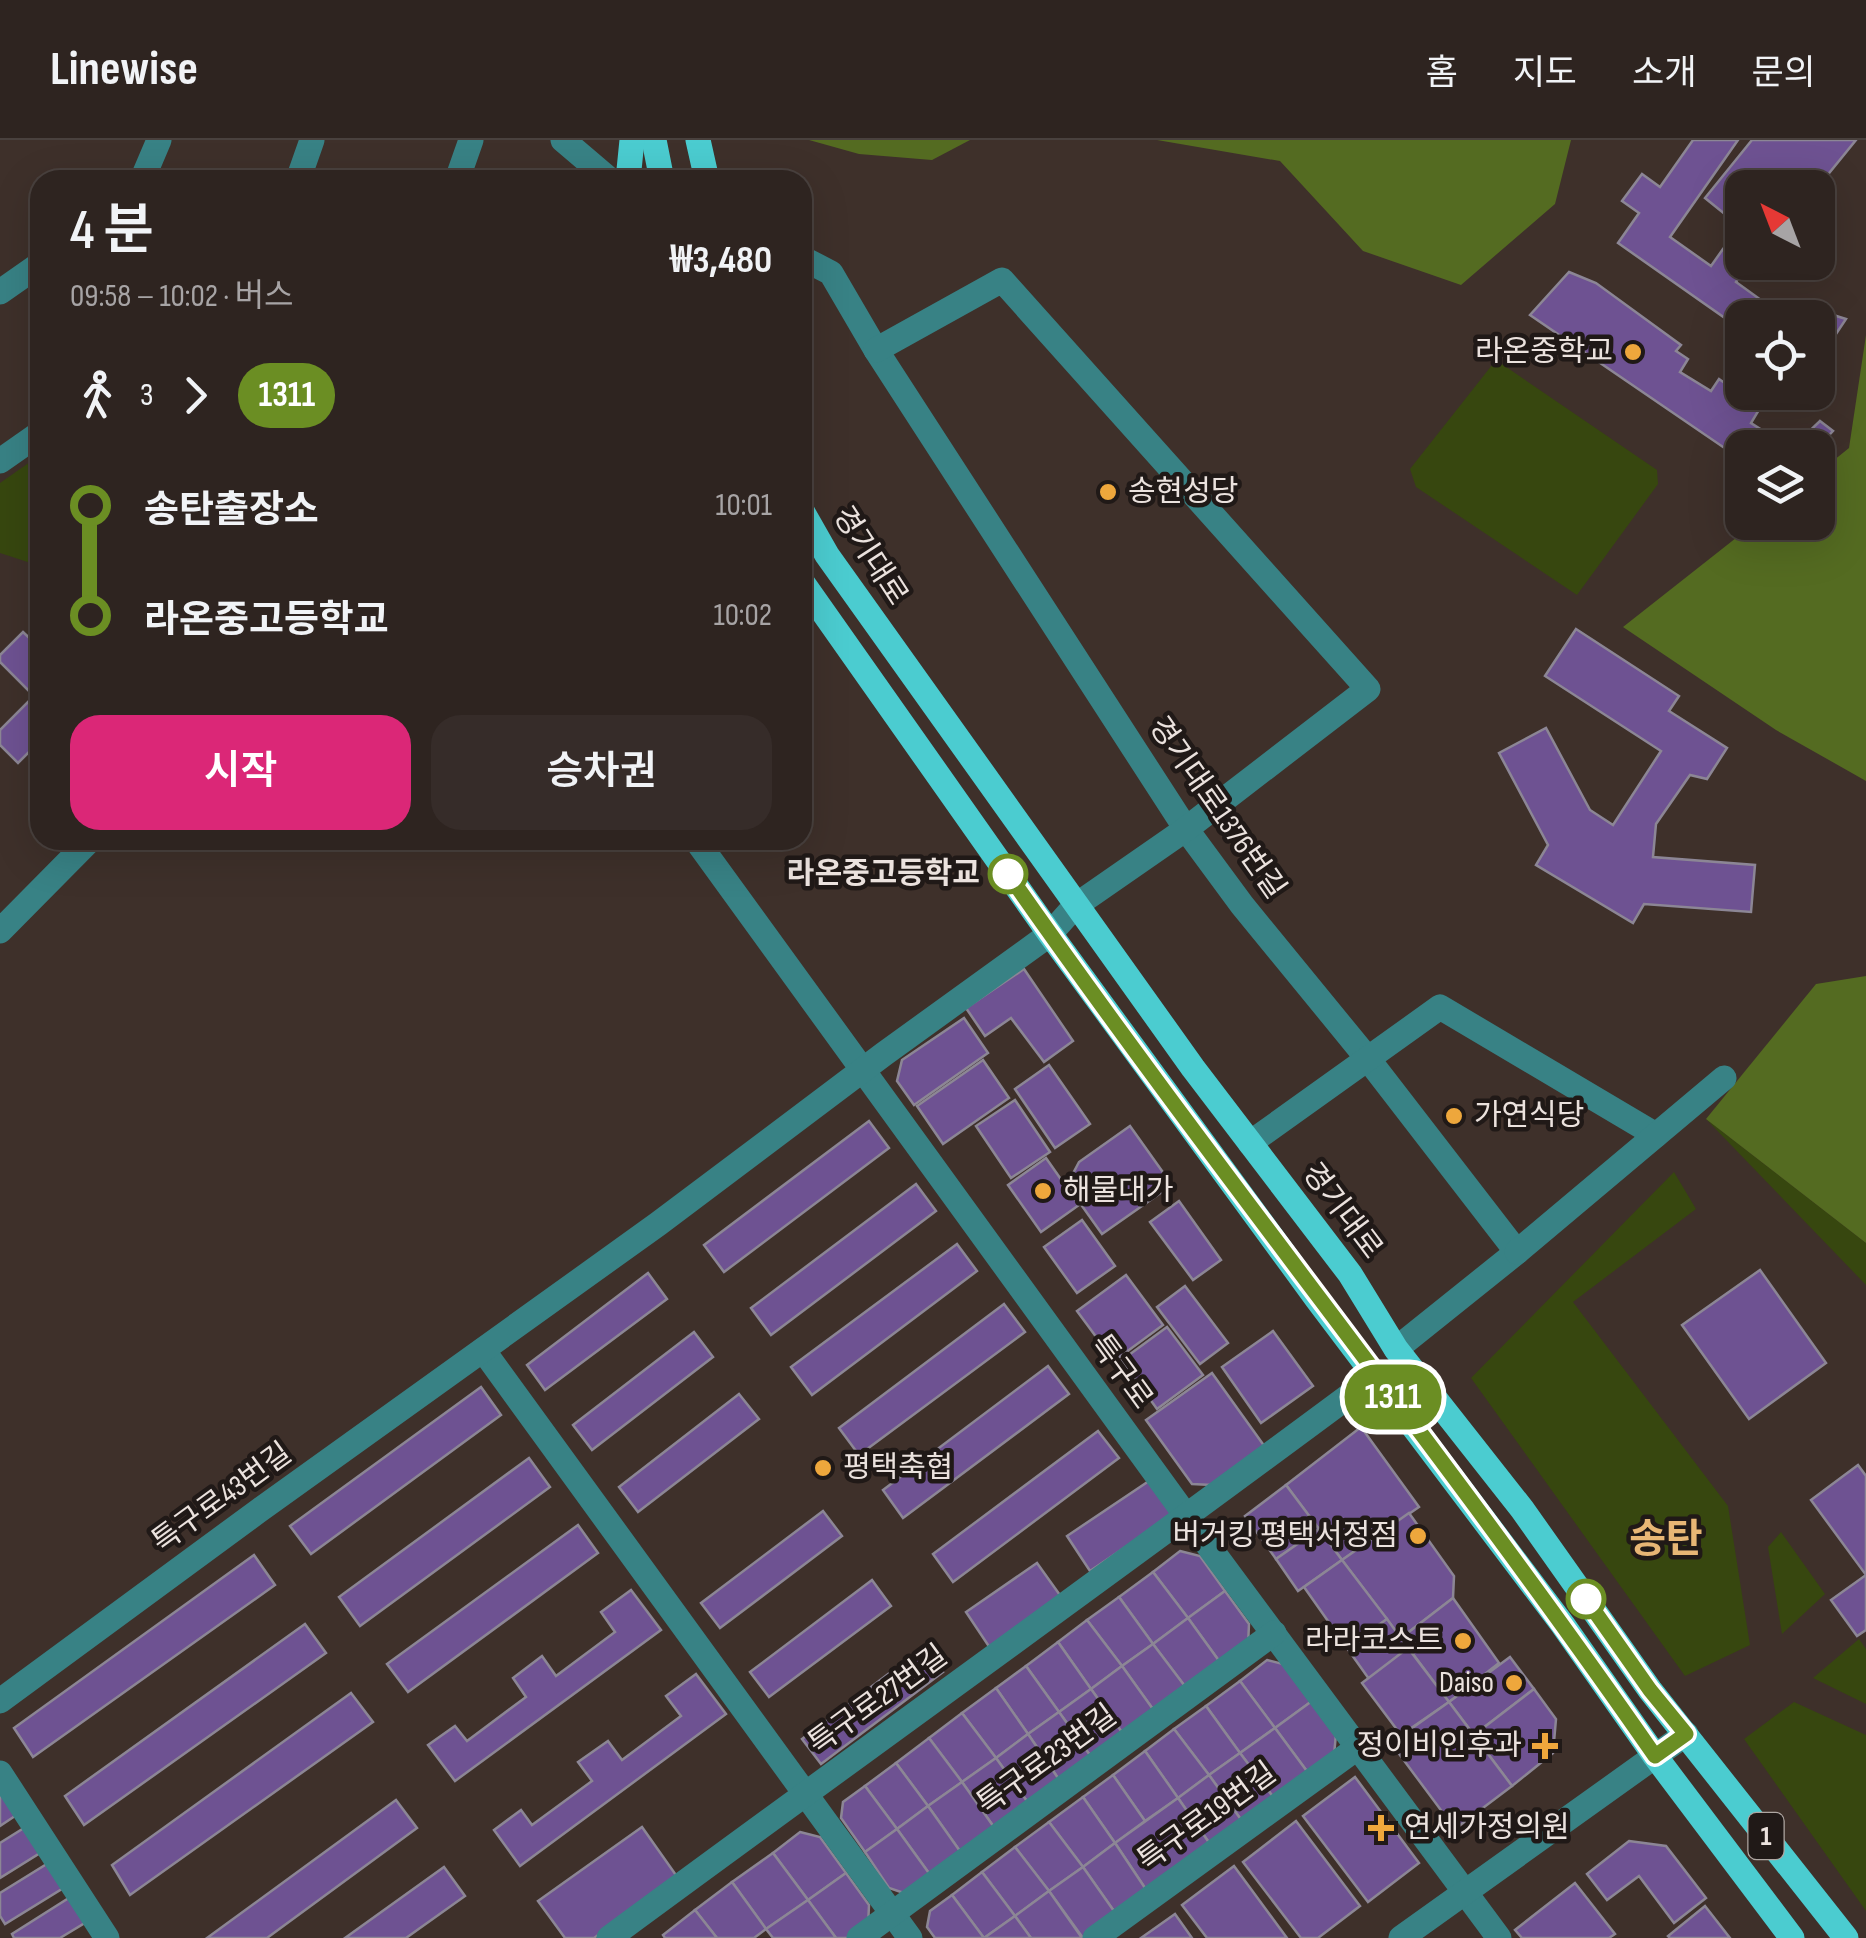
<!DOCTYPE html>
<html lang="ko">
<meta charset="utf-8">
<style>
:root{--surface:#2e2420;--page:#362c29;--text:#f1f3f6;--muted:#a7a4a5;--line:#49413e;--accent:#db2777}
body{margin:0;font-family:"Sofia Sans Condensed","Noto Sans KR",sans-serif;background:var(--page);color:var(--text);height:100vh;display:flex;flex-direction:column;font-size:38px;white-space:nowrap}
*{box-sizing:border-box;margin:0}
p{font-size:32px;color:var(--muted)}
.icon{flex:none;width:55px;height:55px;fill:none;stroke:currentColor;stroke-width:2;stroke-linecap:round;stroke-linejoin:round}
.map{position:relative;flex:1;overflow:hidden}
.panel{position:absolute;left:30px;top:30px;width:782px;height:680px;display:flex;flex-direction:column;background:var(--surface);border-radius:30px;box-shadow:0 10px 40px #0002,0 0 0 2px var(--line)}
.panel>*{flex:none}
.badge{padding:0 20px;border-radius:32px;font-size:35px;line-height:65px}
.needle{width:65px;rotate:318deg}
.controls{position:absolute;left:1725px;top:30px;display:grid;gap:20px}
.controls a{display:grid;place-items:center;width:110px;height:110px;border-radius:20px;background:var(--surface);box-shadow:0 10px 40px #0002,0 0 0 2px var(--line);font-size:50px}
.map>.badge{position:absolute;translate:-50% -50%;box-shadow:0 0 0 5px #fff}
.legs{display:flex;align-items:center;gap:15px;height:110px;padding:0 40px;font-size:32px}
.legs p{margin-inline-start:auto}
.overview{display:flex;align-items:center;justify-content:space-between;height:170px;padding:0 40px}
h1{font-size:55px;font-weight:600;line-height:75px}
.cta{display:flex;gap:20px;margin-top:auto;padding:20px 40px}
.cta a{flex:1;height:115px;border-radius:30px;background:var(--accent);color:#fff;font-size:40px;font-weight:600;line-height:115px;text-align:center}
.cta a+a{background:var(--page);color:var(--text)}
ul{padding:0 40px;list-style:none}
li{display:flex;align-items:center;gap:35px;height:110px;font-size:38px}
li i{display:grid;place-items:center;width:15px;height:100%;margin:0 12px;background:currentColor}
li i::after{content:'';width:25px;height:25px;margin:-12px;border:8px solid;border-radius:50%;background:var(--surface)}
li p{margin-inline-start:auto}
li:first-child i{background:linear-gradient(#0000 50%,currentColor 0)}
li:last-child i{background:linear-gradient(currentColor 50%,#0000 0)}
header{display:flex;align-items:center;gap:60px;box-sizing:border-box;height:140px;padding:0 50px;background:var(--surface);border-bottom:2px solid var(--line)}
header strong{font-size:48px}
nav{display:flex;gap:55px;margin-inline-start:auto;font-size:35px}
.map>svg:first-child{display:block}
</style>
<header>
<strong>Linewise</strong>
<nav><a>홈</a><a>지도</a><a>소개</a><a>문의</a></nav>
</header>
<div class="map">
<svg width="1866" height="1798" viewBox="0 0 1866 1798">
<rect width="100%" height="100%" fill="#3e302a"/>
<!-- green -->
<g fill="#37470f">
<polygon points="1496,220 1657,330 1658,344 1577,455 1416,347 1410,329"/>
<polygon points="40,315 40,426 0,413 0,343"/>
<polygon points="1706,979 1866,1103 1866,1145"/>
<polygon points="1674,1032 1696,1069 1573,1162 1728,1366 1750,1505 1685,1536 1471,1238"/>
<polygon points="1781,1392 1825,1454 1782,1494 1768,1407"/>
<polygon points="1859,1499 1866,1509 1866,1564 1813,1538"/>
<polygon points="1794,1562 1866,1595 1866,1771 1744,1599"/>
</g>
<!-- forest -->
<g fill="#546b21">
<polygon points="809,0 970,0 932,20 859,14"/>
<polygon points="1157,0 1571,0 1555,64 1461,145 1363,111 1280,21"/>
<polygon points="1866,195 1866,641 1776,590 1623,487 1755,383 1818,382 1818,333 1849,308"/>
<polygon points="1866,836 1866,1103 1706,979 1816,844"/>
</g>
<!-- building -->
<g fill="#6e5292" stroke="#8c8695" stroke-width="2.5">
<polygon points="1693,0 1738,0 1670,97 1711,126 1723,109 1748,125 1736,142 1786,178 1742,178 1742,190 1618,103 1639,73 1622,61 1642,34 1660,47"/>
<polygon points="1752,0 1856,0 1817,48 1742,48 1742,88 1705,58"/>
<polygon points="1569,132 1596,143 1681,205 1676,211 1688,219 1680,232 1711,251 1719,239 1760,268 1751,283 1790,308 1742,308 1742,320 1530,175"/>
<polygon points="1830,174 1846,179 1818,221 1818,193"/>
<polygon points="1820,281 1833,291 1817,308 1792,308"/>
<polygon points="1576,489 1679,556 1669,571 1727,608 1707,639 1690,635 1656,684 1653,717 1755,725 1751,772 1644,764 1633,783 1536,725 1548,705 1499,613 1546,588 1590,670 1613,685 1661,611 1545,536"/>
<polygon points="23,492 40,508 40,601 18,623 0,605 0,590 34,556 0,522 0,515"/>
<polygon points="1024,829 1073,901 1044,922 1011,878 985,896 966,868"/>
<polygon points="964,878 988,913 914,965 897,941 902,920"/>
<polygon points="983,920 1009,958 943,1004 917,966"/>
<polygon points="1049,925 1090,984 1055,1008 1015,949"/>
<polygon points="1015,960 1050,1012 1011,1038 976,986"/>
<polygon points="869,981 889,1008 724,1132 704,1105"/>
<polygon points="1130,986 1172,1045 1102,1094 1067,1045 1079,1022"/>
<polygon points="1046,1018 1079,1065 1041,1092 1008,1045"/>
<polygon points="916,1044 936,1071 771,1195 751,1168"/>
<polygon points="1179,1061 1221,1120 1193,1140 1150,1082"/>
<polygon points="1082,1080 1115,1126 1077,1153 1044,1107"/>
<polygon points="957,1104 977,1131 812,1255 791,1227"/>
<polygon points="1760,1130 1826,1223 1749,1279 1682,1185"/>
<polygon points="648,1133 667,1159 545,1250 527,1225"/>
<polygon points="1126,1135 1163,1185 1114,1221 1077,1171"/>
<polygon points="1185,1146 1228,1203 1200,1224 1157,1167"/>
<polygon points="1004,1164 1025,1192 859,1315 839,1288"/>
<polygon points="1167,1187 1203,1235 1157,1269 1122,1220"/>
<polygon points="1273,1191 1313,1246 1261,1283 1222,1227"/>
<polygon points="694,1192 713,1217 592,1310 573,1285"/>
<polygon points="1048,1226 1069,1254 903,1378 883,1350"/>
<polygon points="1212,1233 1265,1307 1212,1345 1192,1344 1146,1280"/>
<polygon points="481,1247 501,1275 311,1414 290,1386"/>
<polygon points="739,1254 759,1279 638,1372 619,1347"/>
<polygon points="1361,1287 1419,1367 1342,1420 1286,1345"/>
<polygon points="1098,1291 1119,1318 953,1442 933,1414"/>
<polygon points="529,1318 550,1347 360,1486 339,1457"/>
<polygon points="1858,1325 1866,1336 1866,1435 1811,1360"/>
<polygon points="1149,1341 1173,1375 1090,1431 1067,1396"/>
<polygon points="1286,1345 1319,1389 1276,1419 1245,1376"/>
<polygon points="823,1371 842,1396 720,1488 701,1463"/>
<polygon points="1409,1373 1454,1436 1453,1458 1401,1498 1342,1420"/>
<polygon points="578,1385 598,1413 408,1552 387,1524"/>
<polygon points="1319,1389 1342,1420 1298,1451 1276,1419"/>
<polygon points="1180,1411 1200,1416 1225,1451 1188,1478 1153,1432"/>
<polygon points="254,1415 275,1445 33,1617 14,1588"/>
<polygon points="1342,1420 1387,1479 1347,1508 1304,1447"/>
<polygon points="1037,1423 1062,1458 990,1508 966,1472"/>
<polygon points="1153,1432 1188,1478 1153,1504 1119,1457"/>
<polygon points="1866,1435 1866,1490 1857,1496 1831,1460"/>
<polygon points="872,1440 891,1466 769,1557 750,1532"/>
<polygon points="631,1450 661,1490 455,1641 428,1605 455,1586 467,1601 526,1557 513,1538 542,1516 556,1536 615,1492 601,1472"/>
<polygon points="1225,1451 1249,1484 1248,1506 1222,1525 1188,1478"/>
<polygon points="1119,1457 1153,1504 1122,1526 1087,1480"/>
<polygon points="1453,1458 1499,1523 1449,1562 1401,1498"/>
<polygon points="1188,1478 1222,1525 1187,1549 1153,1504"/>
<polygon points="1387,1479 1408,1508 1369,1539 1347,1508"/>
<polygon points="1087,1480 1122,1526 1091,1549 1058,1502"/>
<polygon points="305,1484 326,1513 84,1685 65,1656"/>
<polygon points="1058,1502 1091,1549 1059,1572 1026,1526"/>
<polygon points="1153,1504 1187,1549 1155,1572 1122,1526"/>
<polygon points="924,1507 943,1532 821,1624 802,1599"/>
<polygon points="1408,1508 1449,1562 1401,1595 1362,1543"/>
<polygon points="1510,1517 1534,1549 1474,1595 1449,1562"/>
<polygon points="1267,1520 1287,1525 1312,1561 1275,1588 1240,1541"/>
<polygon points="1026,1526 1059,1572 1028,1594 996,1548"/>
<polygon points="1122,1526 1155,1572 1124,1595 1091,1549"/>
<polygon points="696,1534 726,1574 520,1726 494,1690 521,1670 532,1685 592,1641 578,1622 608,1601 622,1620 681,1576 666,1556"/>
<polygon points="1240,1541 1275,1588 1240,1613 1206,1566"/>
<polygon points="996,1548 1028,1594 996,1618 962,1573"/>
<polygon points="1091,1549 1124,1595 1092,1618 1059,1572"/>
<polygon points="1534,1549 1556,1579 1553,1613 1512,1646 1474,1595"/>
<polygon points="351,1553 373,1582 130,1755 112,1725"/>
<polygon points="1312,1561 1336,1594 1334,1615 1309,1634 1275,1588"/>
<polygon points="1449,1562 1512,1646 1455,1689 1391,1603"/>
<polygon points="1206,1566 1240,1613 1209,1635 1174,1589"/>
<polygon points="1059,1572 1092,1618 1060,1641 1028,1594"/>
<polygon points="962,1573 996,1618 962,1642 929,1598"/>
<polygon points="1275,1588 1309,1634 1274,1658 1240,1613"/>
<polygon points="1174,1589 1209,1635 1178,1658 1145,1611"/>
<polygon points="1028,1594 1060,1641 1029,1664 996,1618"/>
<polygon points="929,1598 962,1642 928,1666 896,1623"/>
<polygon points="1145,1611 1178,1658 1145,1681 1113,1635"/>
<polygon points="1240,1613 1274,1658 1242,1681 1209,1635"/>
<polygon points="996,1618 1029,1664 996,1690 962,1642"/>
<polygon points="896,1623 928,1666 897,1689 865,1646"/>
<polygon points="1113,1635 1145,1681 1115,1703 1083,1657"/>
<polygon points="1209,1635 1242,1681 1210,1704 1178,1658"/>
<polygon points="1355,1637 1419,1723 1368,1762 1303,1676"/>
<polygon points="962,1642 996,1690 962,1714 928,1666"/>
<polygon points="865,1646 897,1689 865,1712 841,1678 843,1662"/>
<polygon points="0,1651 18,1674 0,1686"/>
<polygon points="1083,1657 1115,1703 1083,1727 1049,1682"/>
<polygon points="1178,1658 1210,1704 1147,1751 1115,1703"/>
<polygon points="396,1660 417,1688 267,1798 207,1798"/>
<polygon points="928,1666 962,1714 931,1736 897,1689"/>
<polygon points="1296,1681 1360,1766 1318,1798 1301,1798 1243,1722"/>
<polygon points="1049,1682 1083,1727 1049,1751 1015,1707"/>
<polygon points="642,1687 678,1738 594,1798 565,1798 538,1761"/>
<polygon points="24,1688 40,1713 0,1738 0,1703"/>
<polygon points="897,1689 931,1736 907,1754 889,1748 865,1712"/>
<polygon points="800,1692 820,1697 846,1733 808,1760 773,1713"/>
<polygon points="1629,1701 1666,1706 1706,1758 1674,1783 1639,1736 1607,1760 1587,1734"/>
<polygon points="1115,1703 1147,1751 1116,1774 1083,1727"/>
<polygon points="1015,1707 1049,1751 1015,1776 982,1732"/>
<polygon points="773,1713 808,1760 766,1789 732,1742"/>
<polygon points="50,1722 65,1747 5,1784 0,1776 0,1753"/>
<polygon points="1234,1726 1287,1798 1207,1798 1182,1765"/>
<polygon points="444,1727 465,1756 406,1798 345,1798"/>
<polygon points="1083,1727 1116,1774 1083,1798 1049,1751"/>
<polygon points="982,1732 1015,1776 984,1798 952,1755"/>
<polygon points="846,1733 869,1765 868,1787 853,1798 836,1798 808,1760"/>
<polygon points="732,1742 766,1789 754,1798 717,1798 695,1770"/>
<polygon points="1575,1743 1615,1794 1609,1798 1522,1798 1515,1790"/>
<polygon points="1049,1751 1082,1798 1031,1798 1015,1776"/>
<polygon points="952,1755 984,1798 935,1798 927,1787 930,1771"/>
<polygon points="72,1756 88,1781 60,1798 14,1798 12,1794"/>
<polygon points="808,1760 836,1798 773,1798 766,1789"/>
<polygon points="1705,1766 1730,1798 1670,1798 1668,1796"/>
<polygon points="695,1770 717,1798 665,1798 663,1795"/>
<polygon points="1175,1774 1192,1798 1141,1798"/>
<polygon points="1015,1776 1031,1798 984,1798"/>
</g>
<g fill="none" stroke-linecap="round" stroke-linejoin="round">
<!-- minor -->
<g stroke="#388285" stroke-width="25">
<polyline points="563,0 610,40"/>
<polyline points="142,40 159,0"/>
<polyline points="298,40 312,0"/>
<polyline points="457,40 471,0"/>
<polyline points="802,118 831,133 876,210 1186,689 1242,765 1368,919 1517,1112 1396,1209"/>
<polyline points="0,152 40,124"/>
<polyline points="0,321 40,293"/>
<polyline points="696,700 1187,1377 1499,1798"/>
<polyline points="0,791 90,700"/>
<polyline points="1250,1003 1440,867 1656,995"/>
<polyline points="1517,1112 1724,938"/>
<polyline points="483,1210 910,1798"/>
<polyline points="0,1561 257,1372 658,1084 884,914 1050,794 1075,766 1186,689 1368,549 1002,140 876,210"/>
<polyline points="0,1633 107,1798"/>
<path d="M609,1798C864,1610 1122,1425 1377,1235"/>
<polyline points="859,1798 1274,1493"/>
<polyline points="1095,1798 1357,1608"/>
<polyline points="1401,1798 1686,1594"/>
</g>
<!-- major -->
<g stroke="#4bccd0" stroke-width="25">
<polyline points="654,0 662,40"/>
<polyline points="698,0 707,40"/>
<polyline points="628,40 632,0"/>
<polyline points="802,371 827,415 1193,928 1350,1134 1396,1209 1522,1369 1650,1550 1846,1798"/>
<polyline points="802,442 1050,794 1317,1159 1563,1485 1655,1616 1792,1798"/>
</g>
</g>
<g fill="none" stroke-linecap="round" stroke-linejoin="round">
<defs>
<path id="line-1" d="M1008,734C1217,1033 1447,1316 1655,1616L1686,1594L1650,1550L1586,1459"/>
</defs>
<!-- line-1 casing -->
<use href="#line-1" stroke="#fff" stroke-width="22"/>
<!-- line-1 -->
<use href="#line-1" stroke="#6b8e23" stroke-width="15"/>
</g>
<!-- markers -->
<g fill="#eea73c" stroke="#201917" stroke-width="4">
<circle cx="1633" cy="212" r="10"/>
<circle cx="1108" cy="352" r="10"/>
<circle cx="1454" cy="976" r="10"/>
<circle cx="1043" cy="1051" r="10"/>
<circle cx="823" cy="1328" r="10"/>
<circle cx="1418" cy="1396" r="10"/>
<circle cx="1463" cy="1501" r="10"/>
<circle cx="1514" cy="1543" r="10"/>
<path d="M1540 1591h10v10h10v10h-10v10h-10v-10h-10v-10h10z"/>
<path d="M1376 1673h10v10h10v10h-10v10h-10v-10h-10v-10h10z"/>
</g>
<g fill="#fff" stroke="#6b8e23" stroke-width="5">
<circle cx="1008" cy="734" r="18"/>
<circle cx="1586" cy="1459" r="18"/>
</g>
<g text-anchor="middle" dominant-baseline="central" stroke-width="9" stroke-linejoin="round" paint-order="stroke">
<!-- shield labels -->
<rect fill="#201917" stroke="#aea6a2" stroke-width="2.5" x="1748.5" y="1673" width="35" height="46" rx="8"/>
<g font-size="28" font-weight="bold" fill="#ebe2de">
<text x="1766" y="1696">1</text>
</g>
<!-- poi labels -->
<g font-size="30" fill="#ebe2de" stroke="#201917" text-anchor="end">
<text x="1613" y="212">라온중학교</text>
<text x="1128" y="352" text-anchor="start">송현성당</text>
<text x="1474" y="976" text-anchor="start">가연식당</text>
<text x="1063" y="1051" text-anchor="start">해물대가</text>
<text x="843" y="1328" text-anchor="start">평택축협</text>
<text x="1398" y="1396">버거킹 평택서정점</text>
<text x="1443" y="1501">라라코스트</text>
<text x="1494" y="1543">Daiso</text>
<text x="1522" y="1606">정이비인후과</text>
<text x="1404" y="1688" text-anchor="start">연세가정의원</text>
</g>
<!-- street labels -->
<g font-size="30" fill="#ebe2de" stroke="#201917">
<text transform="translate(870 416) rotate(57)">경기대로</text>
<text transform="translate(1217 668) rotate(55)">경기대로1376번길</text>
<text transform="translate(1342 1071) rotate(53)">경기대로</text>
<text transform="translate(1121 1232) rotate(54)">특구로</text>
<text transform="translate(222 1358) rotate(-36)">특구로43번길</text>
<text transform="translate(878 1560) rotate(-36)">특구로27번길</text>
<text transform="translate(1047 1620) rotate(-36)">특구로23번길</text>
<text transform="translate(1207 1677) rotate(-36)">특구로19번길</text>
</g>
<!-- stop labels -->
<g font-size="30" font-weight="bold" fill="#ebe2de" stroke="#201917" text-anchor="end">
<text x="980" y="734">라온중고등학교</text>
</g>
<!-- district labels -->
<g font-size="40" font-weight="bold" fill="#e7b675" stroke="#201917">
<text x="1666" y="1400">송탄</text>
</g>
</g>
</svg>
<div class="controls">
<a><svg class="needle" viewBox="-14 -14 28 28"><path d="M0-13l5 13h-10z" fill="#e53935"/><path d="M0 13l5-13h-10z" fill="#a7a4a5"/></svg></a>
<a><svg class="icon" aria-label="locate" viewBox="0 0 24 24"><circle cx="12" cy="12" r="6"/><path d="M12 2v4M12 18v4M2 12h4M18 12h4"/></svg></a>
<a><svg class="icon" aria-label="layers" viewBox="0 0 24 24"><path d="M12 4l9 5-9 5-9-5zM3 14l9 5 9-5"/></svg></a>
</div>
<b class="badge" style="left:1393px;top:1257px;background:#6b8e23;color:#fff">1311</b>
<section class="panel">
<div class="overview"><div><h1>4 분</h1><p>09:58 – 10:02 · 버스</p></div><b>₩3,480</b></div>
<div class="legs"><svg class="icon" aria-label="walk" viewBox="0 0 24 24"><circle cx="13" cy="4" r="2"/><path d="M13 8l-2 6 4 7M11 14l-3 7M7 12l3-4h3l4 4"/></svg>3<svg class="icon" aria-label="forward" viewBox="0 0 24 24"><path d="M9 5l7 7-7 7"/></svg><b class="badge" style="background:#6b8e23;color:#fff">1311</b></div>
<ul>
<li><i style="color:#6b8e23"></i><b>송탄출장소</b><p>10:01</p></li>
<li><i style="color:#6b8e23"></i><b>라온중고등학교</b><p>10:02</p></li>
</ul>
<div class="cta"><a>시작</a><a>승차권</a></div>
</section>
</div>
